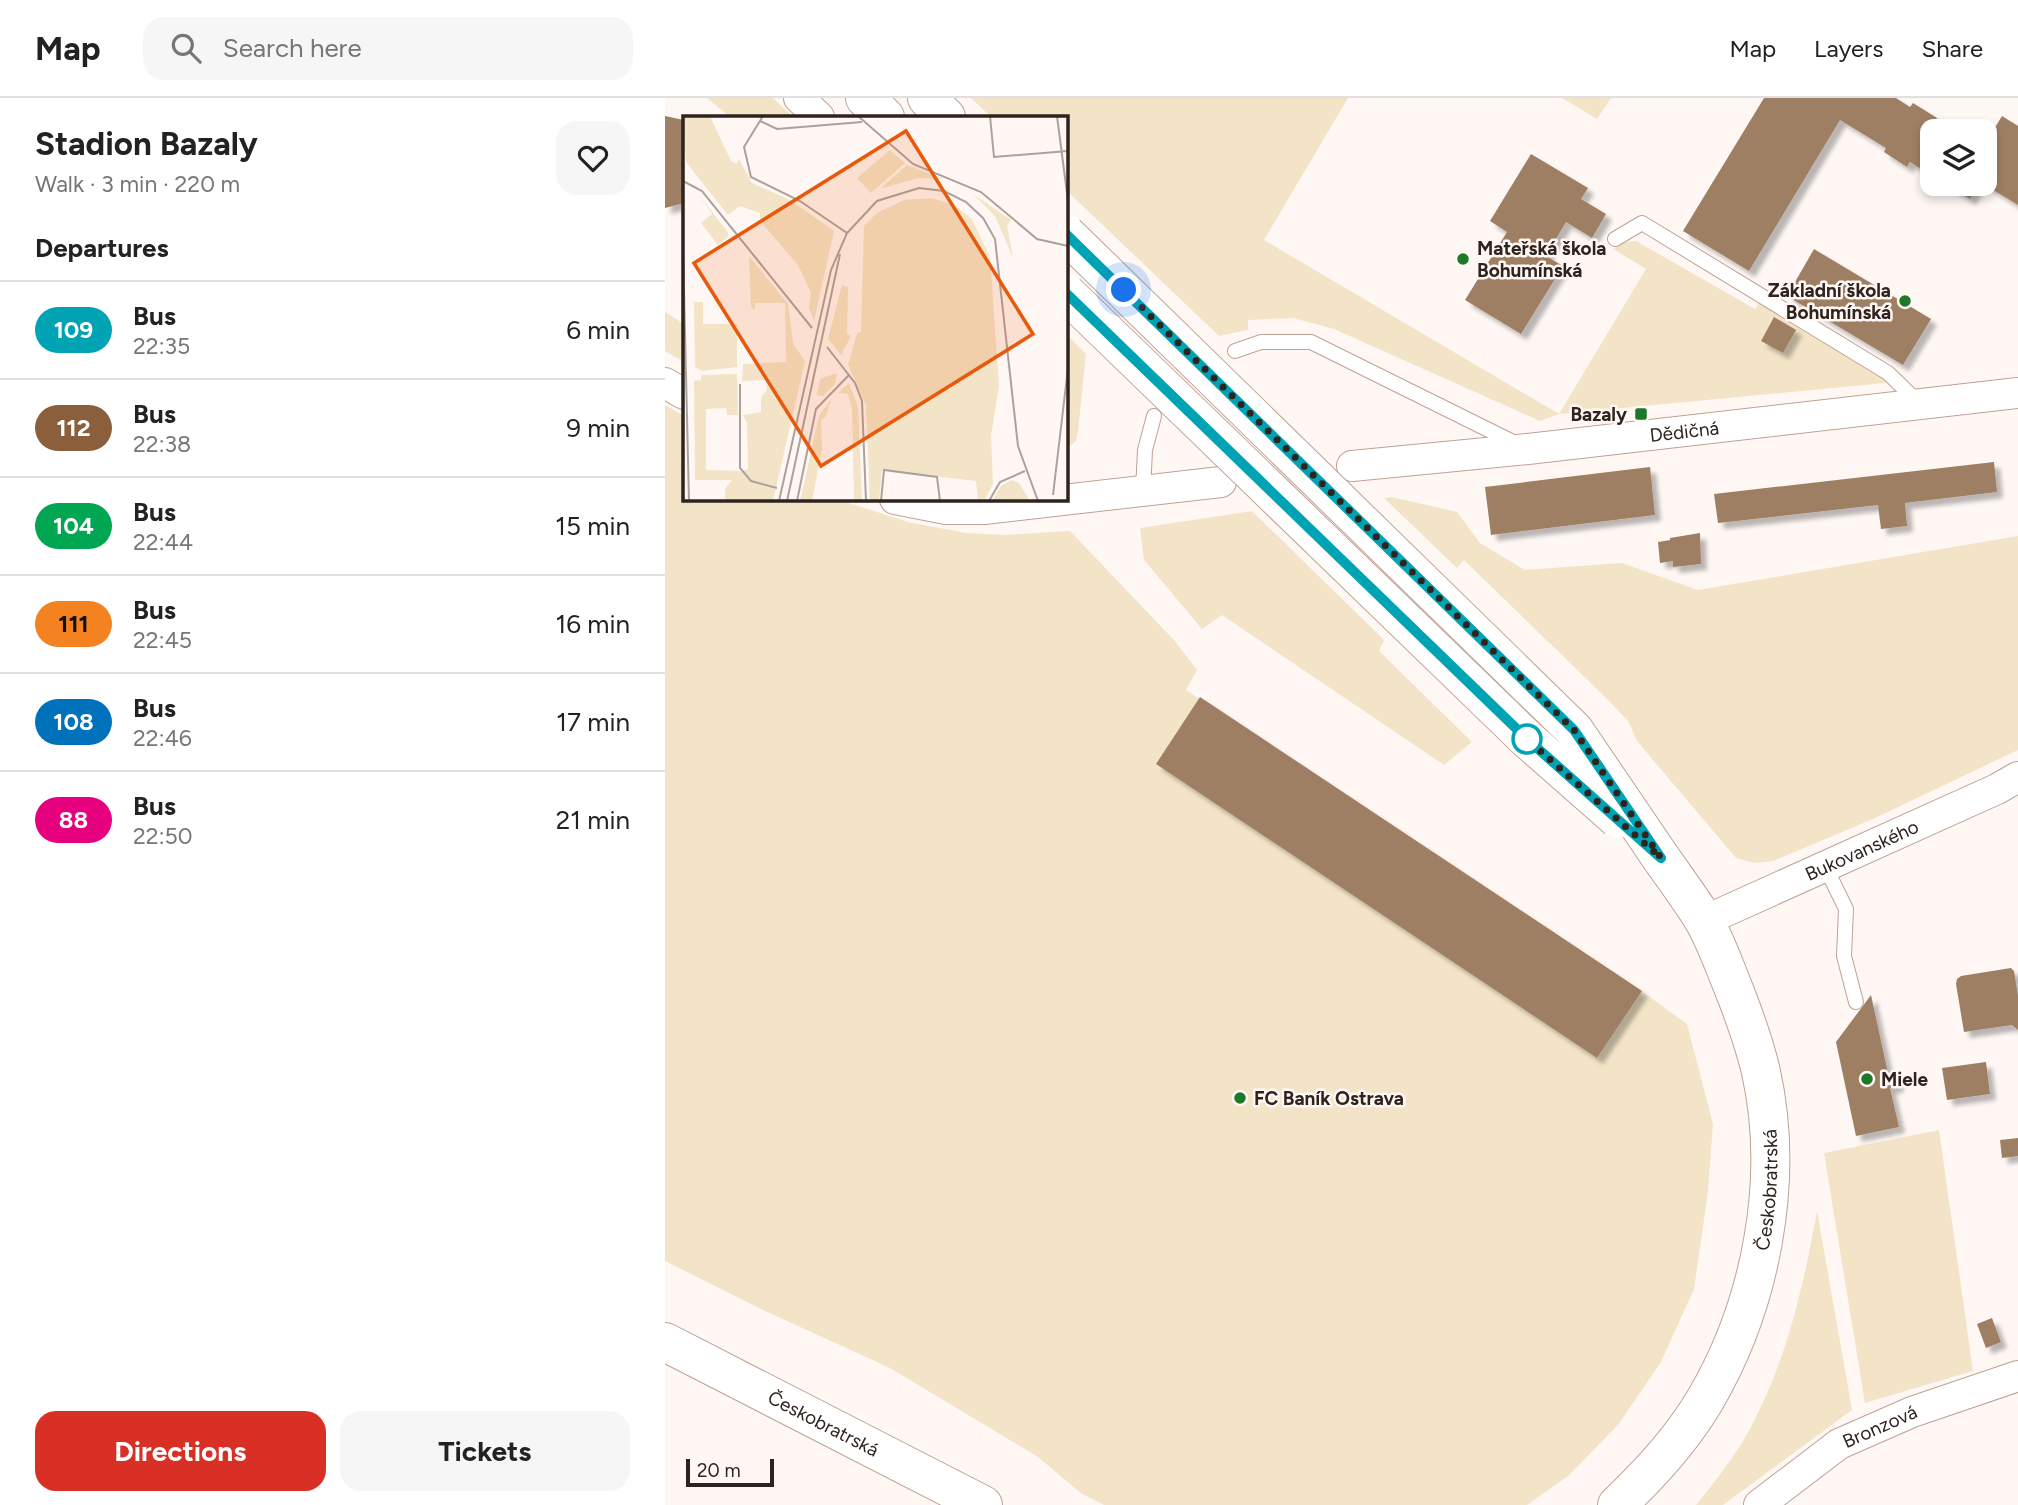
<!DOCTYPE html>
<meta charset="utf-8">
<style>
:root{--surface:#fff;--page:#f6f6f6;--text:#222;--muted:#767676;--line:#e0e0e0;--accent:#d93025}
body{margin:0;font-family:Figtree,sans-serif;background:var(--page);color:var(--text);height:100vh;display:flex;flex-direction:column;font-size:26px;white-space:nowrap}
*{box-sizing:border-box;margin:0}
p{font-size:23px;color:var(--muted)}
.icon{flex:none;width:38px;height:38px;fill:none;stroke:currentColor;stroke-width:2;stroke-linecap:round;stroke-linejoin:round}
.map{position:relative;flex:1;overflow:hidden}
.sheet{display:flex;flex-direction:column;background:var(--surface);width:665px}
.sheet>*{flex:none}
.badge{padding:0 14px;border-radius:23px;font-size:24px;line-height:46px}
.controls{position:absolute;left:1255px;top:21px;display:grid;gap:14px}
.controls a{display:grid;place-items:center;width:77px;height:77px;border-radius:14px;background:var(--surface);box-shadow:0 4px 10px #0003;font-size:35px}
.scale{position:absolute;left:21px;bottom:18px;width:88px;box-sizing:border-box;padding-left:7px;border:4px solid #2f231e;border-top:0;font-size:19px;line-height:24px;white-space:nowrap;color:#2f231e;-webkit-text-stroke:5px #fef7f4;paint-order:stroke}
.you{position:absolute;width:35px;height:35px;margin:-18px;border:5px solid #fff;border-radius:50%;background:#1a73e8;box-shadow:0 0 0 10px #1a73e833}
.map>.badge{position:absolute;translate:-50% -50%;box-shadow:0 0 0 4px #fff}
h2{padding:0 35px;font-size:26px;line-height:63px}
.round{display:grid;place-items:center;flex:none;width:74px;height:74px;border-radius:21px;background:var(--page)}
.headline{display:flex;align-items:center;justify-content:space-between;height:119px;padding:0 35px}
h1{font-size:33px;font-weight:700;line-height:52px}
.button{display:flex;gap:14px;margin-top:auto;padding:14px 35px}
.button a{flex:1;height:80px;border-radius:21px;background:var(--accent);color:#fff;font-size:28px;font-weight:700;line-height:80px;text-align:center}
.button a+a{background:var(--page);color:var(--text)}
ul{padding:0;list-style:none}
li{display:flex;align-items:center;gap:21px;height:98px;padding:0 35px;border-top:2px solid var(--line)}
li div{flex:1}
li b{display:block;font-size:26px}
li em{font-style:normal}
li .badge{min-width:77px;font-weight:700;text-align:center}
header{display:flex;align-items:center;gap:42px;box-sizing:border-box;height:98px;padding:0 35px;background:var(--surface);border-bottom:2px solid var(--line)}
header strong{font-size:33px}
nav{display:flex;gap:38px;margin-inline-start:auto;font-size:24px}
.search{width:490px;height:63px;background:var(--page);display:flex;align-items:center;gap:18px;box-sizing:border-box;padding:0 24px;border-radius:21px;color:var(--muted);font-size:26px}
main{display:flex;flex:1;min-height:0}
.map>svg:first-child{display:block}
</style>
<header>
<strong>Map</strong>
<div class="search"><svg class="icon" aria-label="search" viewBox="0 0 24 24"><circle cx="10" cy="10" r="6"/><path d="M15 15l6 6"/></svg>Search here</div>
<nav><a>Map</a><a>Layers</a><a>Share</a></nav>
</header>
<main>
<section class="sheet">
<div class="headline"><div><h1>Stadion Bazaly</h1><p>Walk · 3 min · 220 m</p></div><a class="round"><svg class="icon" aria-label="heart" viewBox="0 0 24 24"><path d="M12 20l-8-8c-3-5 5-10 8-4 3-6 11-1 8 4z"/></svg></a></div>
<h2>Departures</h2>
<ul>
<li><span class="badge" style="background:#00a3b4;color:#fff">109</span><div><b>Bus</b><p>22:35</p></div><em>6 min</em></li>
<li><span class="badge" style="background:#8b5e3c;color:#fff">112</span><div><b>Bus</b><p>22:38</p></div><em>9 min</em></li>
<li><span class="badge" style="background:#00a651;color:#fff">104</span><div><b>Bus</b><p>22:44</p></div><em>15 min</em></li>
<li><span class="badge" style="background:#f58220;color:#111">111</span><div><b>Bus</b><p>22:45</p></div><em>16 min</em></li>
<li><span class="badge" style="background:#0072bc;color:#fff">108</span><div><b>Bus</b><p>22:46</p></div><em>17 min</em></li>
<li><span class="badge" style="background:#e6007e;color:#fff">88</span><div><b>Bus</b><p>22:50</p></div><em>21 min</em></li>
</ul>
<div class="button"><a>Directions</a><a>Tickets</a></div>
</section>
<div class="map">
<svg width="1353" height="1407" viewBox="0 0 1353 1407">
<defs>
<filter id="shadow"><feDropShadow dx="6" dy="6" stdDeviation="2" flood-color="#0004"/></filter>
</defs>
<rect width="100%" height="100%" fill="#fef7f4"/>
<!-- green -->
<g fill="#f3e4c7">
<polygon points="42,0 108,0 128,19 65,19"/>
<polygon points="306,0 683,0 599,142 894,316 981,171 948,151 960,144 971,143 1090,211 1094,205 1222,281 1220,285 894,316 875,323 669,231 628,220 583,222 583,232 554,238 401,92 401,19 326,19"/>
<polygon points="897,0 946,0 932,21"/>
<polygon points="0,214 19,226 19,264 0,253"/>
<polygon points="401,236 421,256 413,333 411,343 401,351"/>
<polygon points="0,307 19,318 19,401 172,401 243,424 301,435 340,437 405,433 509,542 532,572 521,592 791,769 964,884 1022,926 1048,1026 1043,1094 1029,1191 996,1264 953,1327 903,1378 862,1407 439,1407 417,1396 373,1359 225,1270 98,1212 0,1163"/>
<polygon points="727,399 792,414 815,445 860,472 957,465 1033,492 1353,438 1353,652 1208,721 1108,763 1089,765 1071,760 972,643 963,623 942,601 799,462 792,470 719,400"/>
<polygon points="587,413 719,542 714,553 807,644 779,667 557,517 537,531 479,462 475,430"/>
<polygon points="1274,1032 1308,1273 1200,1305 1159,1055"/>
<path d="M1152,1113L1187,1312L1058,1407H1031C1052,1381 1074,1353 1089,1323C1123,1257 1139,1185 1152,1113Z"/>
</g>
<!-- building -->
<g fill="#9f7f63" filter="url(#shadow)">
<polygon points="1099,0 1231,0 1245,9 1248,5 1272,20 1269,24 1284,33 1267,33 1267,78 1245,64 1242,69 1219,54 1221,50 1175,22 1084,173 1018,133"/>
<polygon points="0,18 19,22 19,105 0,110"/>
<polygon points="1337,18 1353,28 1353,107 1320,87 1320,46"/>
<polygon points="866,56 923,90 916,101 941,116 927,140 901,124 881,158 898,168 856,236 800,202 842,134 825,123"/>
<polygon points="1280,86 1314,86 1305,101"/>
<polygon points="1149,151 1266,221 1238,267 1122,198"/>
<polygon points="1109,219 1131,232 1118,255 1096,243"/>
<polygon points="1329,364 1332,394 1240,405 1242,428 1216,431 1213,407 1053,425 1049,396"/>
<polygon points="985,369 990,417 826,437 820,389"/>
<polygon points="1035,435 1036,466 1008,469 1008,463 995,465 993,444 1005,442 1005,440"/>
<polygon points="535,599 977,893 932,960 491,666"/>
<polygon points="1346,870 1349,873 1353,898 1353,932 1347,927 1299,934 1291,886 1292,881 1296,878"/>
<polygon points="1206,897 1224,980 1231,978 1233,988 1225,990 1234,1029 1191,1038 1171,944"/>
<polygon points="1321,964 1325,996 1282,1002 1277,970"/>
<polygon points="1353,1040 1353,1058 1337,1060 1335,1042"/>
<polygon points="1327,1220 1336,1244 1321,1250 1312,1226"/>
</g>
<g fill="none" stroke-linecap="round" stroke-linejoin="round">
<defs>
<g id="lane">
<polyline points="950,141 977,125 1223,275 1254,305"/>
<polyline points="570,253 596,244 646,244 852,346"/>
<polyline points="478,393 480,352 489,318"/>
<polyline points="1160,768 1181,811 1179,858 1191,904"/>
</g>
<g id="street">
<polyline points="134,0 154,19"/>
<polyline points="0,285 19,296"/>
<path id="s1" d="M687,368L863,351L1353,295"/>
<polyline points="230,401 281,411 319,411 556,384"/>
<path id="s2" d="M1039,823L1332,691L1353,679"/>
<path id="s3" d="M1094,1407L1174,1346L1247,1314L1353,1278"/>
</g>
<g id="secondary">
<polyline points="200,0 220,19"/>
<polyline points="262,0 281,19"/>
<path id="s4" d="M0,1244L318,1407"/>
<path id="s5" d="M952,1407C985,1376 1017,1341 1040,1302C1096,1207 1120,1082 1096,974C1090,947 1080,920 1070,894C1060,870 1051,843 1038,821C1025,800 1010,780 996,760"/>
</g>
</defs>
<!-- lane casing -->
<use href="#lane" stroke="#c1a194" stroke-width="16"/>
<!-- street casing -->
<use href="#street" stroke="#c1a194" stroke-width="32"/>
<!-- secondary casing -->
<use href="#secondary" stroke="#c1a194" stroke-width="40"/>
<!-- lane -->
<use href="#lane" stroke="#fff" stroke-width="14"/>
<!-- street -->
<use href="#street" stroke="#fff" stroke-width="30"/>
<!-- secondary -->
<use href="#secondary" stroke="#fff" stroke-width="38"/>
<defs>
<g id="secondary-bridge">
<polyline points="401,136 909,632 996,760"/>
<polyline points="401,195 862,641 953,721"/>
</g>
</defs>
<!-- secondary-bridge casing -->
<use href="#secondary-bridge" stroke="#c1a194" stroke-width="40" stroke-linecap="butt"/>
<!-- secondary-bridge -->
<use href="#secondary-bridge" stroke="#fff" stroke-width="38"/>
</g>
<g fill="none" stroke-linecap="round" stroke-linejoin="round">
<defs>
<polyline id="line" points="401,136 909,632 996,760 862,641 401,195"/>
</defs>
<!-- line casing -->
<use href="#line" stroke="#fff" stroke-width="16"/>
<!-- line -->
<use href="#line" stroke="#00a3b4" stroke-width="10"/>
<!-- walk -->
<polyline stroke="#2f231e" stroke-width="7" stroke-dasharray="0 12.6" points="459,192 909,632 996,760 862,641"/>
</g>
<!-- markers -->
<g fill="#1d7929" stroke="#fef7f4" stroke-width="2.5">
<circle cx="798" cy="161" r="7"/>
<circle cx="1240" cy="203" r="7"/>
<rect x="969" y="309" width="14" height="14" rx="3.5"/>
<circle cx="1202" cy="981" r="7"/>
<circle cx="575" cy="1000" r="7"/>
</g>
<circle fill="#fff" stroke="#00a3b4" stroke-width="3.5" cx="862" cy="641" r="14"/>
<g text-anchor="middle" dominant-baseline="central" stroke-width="5" stroke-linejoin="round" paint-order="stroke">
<!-- poi labels -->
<g font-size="19" font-weight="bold" fill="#2f231e" stroke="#fef7f4" text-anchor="start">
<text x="812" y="150">Mateřská škola<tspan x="812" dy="22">Bohumínská</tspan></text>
<text x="1226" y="192" text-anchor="end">Základní škola<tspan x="1226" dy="22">Bohumínská</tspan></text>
<text x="962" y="316" text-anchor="end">Bazaly</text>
<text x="1216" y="981">Miele</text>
<text x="589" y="1000">FC Baník Ostrava</text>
</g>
<!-- street labels -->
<g font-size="19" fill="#2f231e" stroke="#fef7f4">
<text stroke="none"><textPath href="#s1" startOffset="334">Dědičná</textPath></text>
<text stroke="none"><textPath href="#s2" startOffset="173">Bukovanského</textPath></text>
<text stroke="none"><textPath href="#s5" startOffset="359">Českobratrská</textPath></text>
<text stroke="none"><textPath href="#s4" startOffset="178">Českobratrská</textPath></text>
<text stroke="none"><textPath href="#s3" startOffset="145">Bronzová</textPath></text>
</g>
</g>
<!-- overview -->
<g transform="translate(18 18)">
<rect width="385" height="385" fill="#fef7f4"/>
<path d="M0,0H27L48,45L53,48L56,43L69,67L107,84L151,115L131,205L126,192L128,177L115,149L77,105V97L57,90L45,99L3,46ZM207,34L222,47L188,77L174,62ZM224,49L261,63L235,62L197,73ZM15,78L44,115L46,120L35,129L18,107L29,98ZM290,78L328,104L324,110L330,142L312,100ZM248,82L271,89L289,103L307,141L316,270L308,320L310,368L301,385H295L293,365L199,354L196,385H187L183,289L165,249L174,217L178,216L181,110L194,97L221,84ZM66,140L105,188L110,228L122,245L90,385H42V373L49,364H12L11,265L18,264V259L54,258L55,299H44L43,292L23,293V354L59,355L65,353L64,307L60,299L78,296V281L84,274L83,264L59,265L60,248L103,246L102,187H72V194L68,191ZM159,169L165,171L164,218L168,220L158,239L145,223ZM11,186H20V208H54V251L19,255L12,251ZM154,257L152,268L140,280L134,279L137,263ZM166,267L175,291L179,385H171L169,293L165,278L155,277ZM149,282L142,302L138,303L139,333L129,385H117L136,300ZM329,364L336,367L347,385H309L318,370Z" fill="#f3e4c7"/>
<path fill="none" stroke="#aba29e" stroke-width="2" d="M80,0L61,31L68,61L117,85L164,117M175,0L230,48L298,76L354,123L385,130M307,0L311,41L385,35M374,0L385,85M77,5L94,13L179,6M0,65L19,75L129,212M0,132L6,385M144,231L172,267L179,285L183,385M57,268V352L68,365L94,372M370,379L385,252M96,385L148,154L164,117L194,85L236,72L261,75L283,86L300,102L312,123L335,330L355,385M104,385L157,138M114,385L133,293L166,259M198,385L201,354L254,361L257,385M306,385L317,366L342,355"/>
<path fill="#e8590c" fill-opacity="0.15" stroke="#e8590c" stroke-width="3.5" d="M223,15L350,218L138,350L11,147Z"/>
<rect width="385" height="385" fill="none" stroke="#2f231e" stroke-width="3.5"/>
</g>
</svg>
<div class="controls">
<a><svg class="icon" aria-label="layers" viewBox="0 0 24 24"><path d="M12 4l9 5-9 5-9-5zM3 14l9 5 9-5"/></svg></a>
</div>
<div class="scale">20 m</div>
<div class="you" style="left:459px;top:192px"></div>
</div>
</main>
